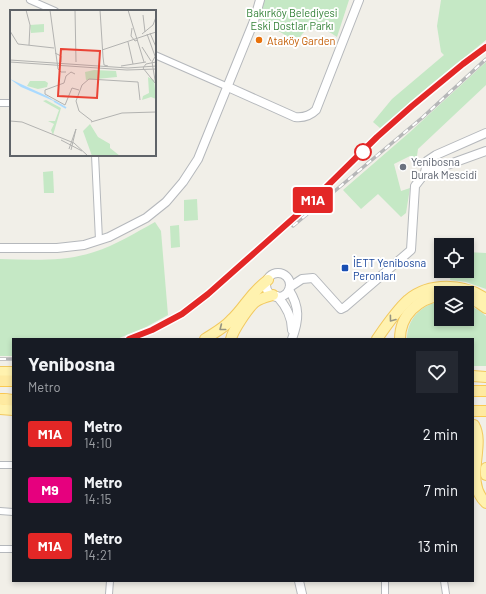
<!DOCTYPE html>
<meta charset="utf-8">
<style>
:root{--surface:#171b24;--page:#242831;--text:#f1f3f6;--muted:#9ea1a6}
body{margin:0;font-family:Barlow,sans-serif;background:var(--page);color:var(--text);height:100vh;display:flex;flex-direction:column;font-size:15px;white-space:nowrap}
*{box-sizing:border-box;margin:0}
p{font-size:13px;color:var(--muted)}
.icon{flex:none;width:22px;height:22px;fill:none;stroke:currentColor;stroke-width:2;stroke-linecap:round;stroke-linejoin:round}
.map{position:relative;flex:1;overflow:hidden}
.panel{position:absolute;left:12px;top:338px;width:462px;height:244px;display:flex;flex-direction:column;background:var(--surface);border-radius:0px;box-shadow:0 2px 6px #0003}
.panel>*{flex:none}
.badge{padding:0 8px;border-radius:3px;font-size:14px;line-height:26px}
.tools{position:absolute;left:434px;top:238px;display:grid;gap:8px}
.tools a{display:grid;place-items:center;width:40px;height:40px;border-radius:0px;background:var(--surface);box-shadow:0 2px 6px #0003;font-size:20px}
.map>.badge{position:absolute;translate:-50% -50%;box-shadow:0 0 0 2px #fff}
.round{display:grid;place-items:center;flex:none;width:42px;height:42px;border-radius:0px;background:var(--page)}
.summary{display:flex;align-items:center;justify-content:space-between;height:68px;padding:0 16px}
h1{font-size:19px;font-weight:700;line-height:30px}
ul{padding:0;list-style:none}
li{display:flex;align-items:center;gap:12px;height:56px;padding:0 16px}
li div{flex:1}
li b{display:block;font-size:15px}
li em{font-style:normal}
li .badge{min-width:44px;font-weight:700;text-align:center}
.map>svg:first-child{display:block}
</style>
<div class="map">
<svg width="486" height="594" viewBox="0 0 486 594">
<rect width="100%" height="100%" fill="#f1efe8"/>
<!-- green -->
<g fill="#c5e8c5">
<path d="M263,0H349L337,37C328,30 312,24 303,33C301,35 299,39 297,42L258,19Z"/>
<polygon points="441,0 486,0 486,40 429,86 380,128 373,122 392,99 444,55 441,52 437,26"/>
<polygon points="486,62 486,85 418,149 416,162 410,156 394,164 401,191 410,188 406,213 401,217 378,194 361,209 343,190 410,132"/>
<polygon points="53,171 54,193 44,193 43,172"/>
<polygon points="197,199 198,220 184,221 184,200"/>
<path d="M155,222L161,231L168,315L146,327L117,339H13V356H0V259C31,260 64,262 94,252C116,245 135,233 155,222Z"/>
<polygon points="179,225 180,247 171,248 170,226"/>
<polygon points="467,252 486,253 486,289 466,282 450,280 451,271 467,271"/>
<path d="M441,301V319H467V304L480,311L486,316V366H473V339H407C407,319 421,305 441,301Z"/>
</g>
<g fill="none" stroke-linecap="round" stroke-linejoin="round">
<defs>
<g id="minor">
<polyline points="30,0 55,11"/>
<polyline points="155,55 228,87"/>
<polyline points="0,103 11,103"/>
<polyline points="95,155 99,240"/>
<polyline points="0,465 13,465"/>
<polyline points="0,511 13,512"/>
<polyline points="0,549 13,549"/>
<polyline points="444,581 446,594"/>
<polyline points="109,594 110,581"/>
<polyline points="385,594 385,581"/>
</g>
<g id="tertiary">
<path d="M228,87L295,117C304,118 310,116 316,110L359,0"/>
<polyline points="425,173 486,151"/>
<polyline points="0,248 57,248 84,245 109,237 146,218 166,202 183,182 198,159 254,21 260,0"/>
<circle cx="278" cy="285" r="12"/>
<polyline points="290,287 302,279 313,278 340,308 341,309 345,307 411,250 415,186 425,173 427,161 436,155 486,133"/>
<path d="M289,290C300,307 299,320 292,339"/>
<path d="M277,296C286,306 292,316 292,330"/>
<polyline points="299,581 302,594"/>
</g>
<g id="primary">
<polyline points="467,297 479,303 486,308"/>
<path d="M205,339C214,333 224,328 231,320C245,307 250,293 268,280"/>
<path d="M231,339C233,330 248,308 255,302C261,298 266,297 273,295"/>
<path d="M377,339C386,326 396,311 408,300C429,282 464,283 486,299"/>
<path d="M400,339C400,315 418,299 441,295"/>
<polyline points="0,372 13,372"/>
<polyline points="473,376 486,377"/>
<polyline points="0,409 13,410"/>
<path d="M474,425C486,446 463,481 486,503"/>
<polyline points="486,468 486,475"/>
</g>
<g id="trunk">
<polyline points="0,381 13,381"/>
<polyline points="473,391 486,391"/>
<polyline points="0,399 13,400"/>
<polyline points="473,411 486,411"/>
</g>
</defs>
<!-- minor casing -->
<use href="#minor" stroke="#b5b8bc" stroke-width="8"/>
<!-- tertiary casing -->
<use href="#tertiary" stroke="#b5b8bc" stroke-width="10"/>
<!-- primary casing -->
<use href="#primary" stroke="#f2c960" stroke-width="12"/>
<!-- trunk casing -->
<use href="#trunk" stroke="#f9ab00" stroke-width="12"/>
<!-- minor -->
<use href="#minor" stroke="#fff" stroke-width="6"/>
<!-- tertiary -->
<use href="#tertiary" stroke="#fff" stroke-width="8"/>
<!-- primary -->
<use href="#primary" stroke="#fff2af" stroke-width="10"/>
<!-- trunk -->
<use href="#trunk" stroke="#feeaa1" stroke-width="11"/>
<defs>
<g id="rail">
<polyline points="293,226 423,117 486,59"/>
<polyline points="129,339 152,330 182,313 208,294 306,207 377,137 412,106 463,64 486,47"/>
<polyline points="0,359 13,359"/>
</g>
</defs>
<!-- rail casing -->
<use href="#rail" stroke="#b6b7b8" stroke-width="3.5"/>
<!-- rail -->
<use href="#rail" stroke="#fff" stroke-width="2" stroke-dasharray="6" stroke-linecap="butt"/>
</g>
<!-- one-way arrows -->
<defs><path id="oneway-chevron" d="M-2-3.5L2.5 0L-2 3.5" fill="none" stroke-width="1.6" stroke-linecap="round" stroke-linejoin="round"/></defs>
<g stroke="#979581">
<use href="#oneway-chevron" transform="translate(392 319) rotate(127)"/>
<use href="#oneway-chevron" transform="translate(222 328) rotate(142)"/>
</g>
<g fill="none" stroke-linecap="round" stroke-linejoin="round">
<defs>
<polyline id="line" points="129,339 152,330 182,314 208,294 306,207 377,137 412,106 463,64 486,47"/>
</defs>
<!-- line casing -->
<use href="#line" stroke="#fff" stroke-width="9"/>
<!-- line -->
<use href="#line" stroke="#e32726" stroke-width="6"/>
</g>
<!-- markers -->
<circle fill="#e8710a" stroke="#fff" stroke-width="1.5" cx="259" cy="40" r="4"/>
<circle fill="#fff" stroke="#e32726" stroke-width="2" cx="363" cy="152" r="8"/>
<circle fill="#6b7280" stroke="#fff" stroke-width="1.5" cx="403" cy="167" r="4"/>
<rect fill="#1a4fb4" stroke="#fff" stroke-width="1.5" x="341" y="264" width="8" height="8" rx="2"/>
<g text-anchor="middle" dominant-baseline="central" stroke-width="4" stroke-linejoin="round" paint-order="stroke">
<!-- park labels -->
<g font-size="11" fill="#348238" stroke="#fff">
<text x="292" y="12">Bakırköy Belediyesi<tspan x="292" dy="13">Eski Dostlar Parkı</tspan></text>
</g>
<!-- food labels -->
<g font-size="11" fill="#c56008" stroke="#fff" text-anchor="start">
<text x="267" y="40">Ataköy Garden</text>
</g>
<!-- worship labels -->
<g font-size="11" fill="#5b616d" stroke="#fff" text-anchor="start">
<text x="411" y="161">Yenibosna<tspan x="411" dy="13">Durak Mescidi</tspan></text>
</g>
<!-- transit labels -->
<g font-size="11" fill="#164399" stroke="#fff" text-anchor="start">
<text x="353" y="262">İETT Yenibosna<tspan x="353" dy="13">Peronları</tspan></text>
</g>
</g>
<!-- overview -->
<g transform="translate(10 10)">
<rect width="146" height="146" fill="#f1efe8"/>
<path d="M34,14V22L21,23L20,15ZM84,60L106,61L107,67L76,70L75,62ZM138,67L144,70L146,89L141,87L132,90L133,86L139,83ZM20,71H35L38,73L37,77L28,79L17,76ZM36,90L51,98L43,125L41,120L44,114L38,111H45L49,100L33,91ZM80,114L88,127L100,134V138L110,146H82L73,121Z" fill="#c5e8c5"/>
<path d="M0,69L37,86L46,92L11,77Z" fill="#aadaff"/>
<path fill="none" stroke="#aadaff" stroke-width="2" d="M44,91L56,98"/>
<path fill="none" stroke="#b3b3b1" stroke-width="1" d="M16,0L20,15L19,35M40,0L48,59L51,62H56M65,0L66,52M90,0L93,47L94,55L98,56M118,0L134,52M133,5L135,22M122,18L121,26L125,31L128,30M0,21L8,34L44,38M140,23L146,37M132,24L143,15L146,7M137,24L145,46M118,32L123,54M132,37L141,51M92,40L146,22M45,43L51,46V52M146,45L142,52L146,76M0,50L118,58L146,56M0,52L117,60L146,59M111,56L136,52M54,73L35,80V84L55,95L62,78L69,80M54,73L56,66L61,62L65,64M145,73L133,58L136,54L146,52M0,111L12,112L64,133L78,146M82,111L69,101L66,91L72,75L79,69L128,72L130,90M81,112L112,103L146,102M51,130L72,141M59,139L66,119L61,140"/>
<path fill="#ea4335" fill-opacity="0.15" stroke="#ea4335" stroke-width="2" d="M51,39L90,41L87,88L48,86Z"/>
<rect width="146" height="146" fill="none" stroke="#5f6368" stroke-width="2"/>
</g>
</svg>
<div class="tools">
<a><svg class="icon" aria-label="locate" viewBox="0 0 24 24"><circle cx="12" cy="12" r="6"/><path d="M12 2v4M12 18v4M2 12h4M18 12h4"/></svg></a>
<a><svg class="icon" aria-label="layers" viewBox="0 0 24 24"><path d="M12 4l9 5-9 5-9-5zM3 14l9 5 9-5"/></svg></a>
</div>
<b class="badge" style="left:313px;top:200px;background:#e32726;color:#fff">M1A</b>
<section class="panel">
<div class="summary"><div><h1>Yenibosna</h1><p>Metro</p></div><a class="round"><svg class="icon" aria-label="heart" viewBox="0 0 24 24"><path d="M12 20l-8-8c-3-5 5-10 8-4 3-6 11-1 8 4z"/></svg></a></div>
<ul>
<li><span class="badge" style="background:#e32726;color:#fff">M1A</span><div><b>Metro</b><p>14:10</p></div><em>2 min</em></li>
<li><span class="badge" style="background:#e6007e;color:#fff">M9</span><div><b>Metro</b><p>14:15</p></div><em>7 min</em></li>
<li><span class="badge" style="background:#e32726;color:#fff">M1A</span><div><b>Metro</b><p>14:21</p></div><em>13 min</em></li>
</ul>
</section>
</div>
